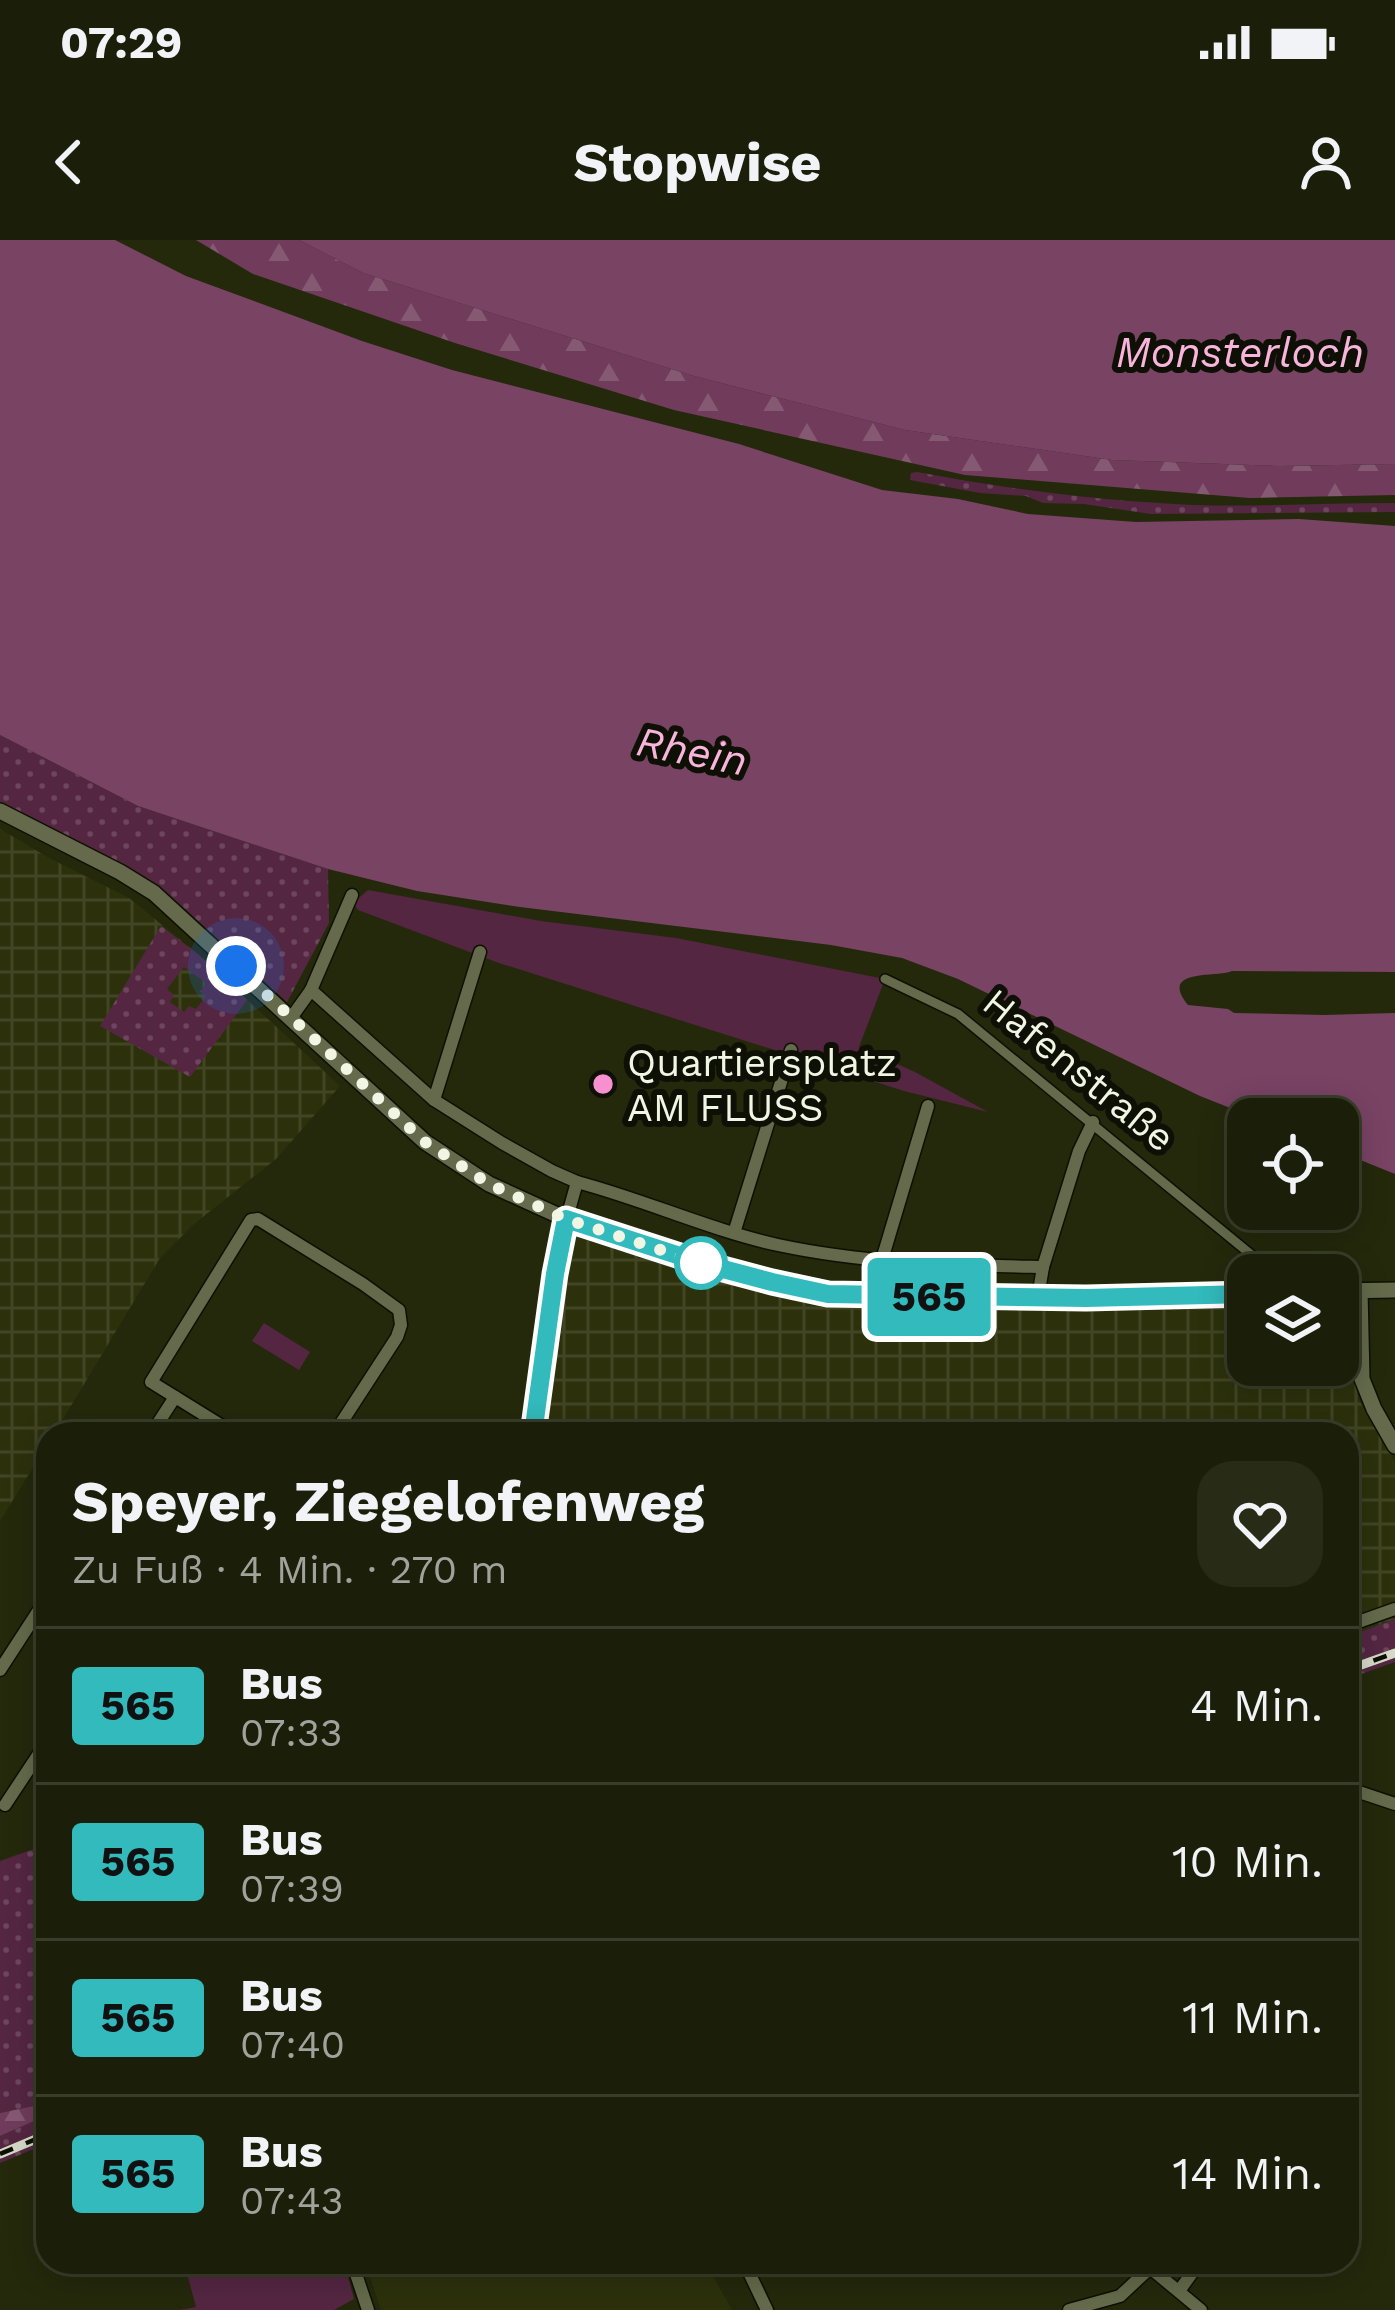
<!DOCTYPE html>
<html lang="de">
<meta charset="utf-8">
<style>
:root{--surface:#1b1f09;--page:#282c17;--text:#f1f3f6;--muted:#a0a29c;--line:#393d2a}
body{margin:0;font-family:"Work Sans",sans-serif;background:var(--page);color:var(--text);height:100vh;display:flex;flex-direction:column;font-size:45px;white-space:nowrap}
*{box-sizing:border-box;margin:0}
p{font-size:39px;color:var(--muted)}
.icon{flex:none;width:66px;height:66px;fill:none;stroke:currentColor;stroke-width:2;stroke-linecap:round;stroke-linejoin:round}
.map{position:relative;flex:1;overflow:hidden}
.sheet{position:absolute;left:36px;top:1182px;width:1323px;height:852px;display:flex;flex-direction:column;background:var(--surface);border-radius:36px;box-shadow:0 6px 30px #0003,0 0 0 3px var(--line)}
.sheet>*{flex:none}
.badge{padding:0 24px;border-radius:9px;font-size:42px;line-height:78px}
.tools{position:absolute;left:1227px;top:858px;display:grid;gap:24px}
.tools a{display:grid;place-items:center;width:132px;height:132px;border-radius:24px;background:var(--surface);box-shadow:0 6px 30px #0003,0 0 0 3px var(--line);font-size:60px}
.you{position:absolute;width:60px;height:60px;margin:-30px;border:9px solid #fff;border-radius:50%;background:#1a73e8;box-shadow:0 0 0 18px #1a73e833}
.map>.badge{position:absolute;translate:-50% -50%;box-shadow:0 0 0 6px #fff}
.round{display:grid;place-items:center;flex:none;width:126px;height:126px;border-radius:36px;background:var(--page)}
.headline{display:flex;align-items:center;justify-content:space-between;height:204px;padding:0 36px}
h1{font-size:57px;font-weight:700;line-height:90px}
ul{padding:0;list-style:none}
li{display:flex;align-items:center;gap:36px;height:156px;padding:0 36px;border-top:3px solid var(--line)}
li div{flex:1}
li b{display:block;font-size:45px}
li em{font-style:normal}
li .badge{min-width:132px;font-weight:700;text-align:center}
.status{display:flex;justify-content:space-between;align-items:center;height:84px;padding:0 60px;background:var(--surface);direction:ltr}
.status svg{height:33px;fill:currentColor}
header{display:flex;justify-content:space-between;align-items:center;height:156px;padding:0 36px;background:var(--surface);font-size:54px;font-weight:700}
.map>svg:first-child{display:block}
</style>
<div class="status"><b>07:29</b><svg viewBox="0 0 49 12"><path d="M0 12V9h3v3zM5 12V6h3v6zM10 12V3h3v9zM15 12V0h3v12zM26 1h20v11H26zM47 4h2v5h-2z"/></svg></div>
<header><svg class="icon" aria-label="back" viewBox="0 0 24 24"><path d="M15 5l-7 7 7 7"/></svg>Stopwise<svg class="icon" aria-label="person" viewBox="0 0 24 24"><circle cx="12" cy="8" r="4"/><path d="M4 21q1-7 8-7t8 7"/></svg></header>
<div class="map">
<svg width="1395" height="2070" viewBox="0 0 1395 2070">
<defs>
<pattern id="industrial-grid" width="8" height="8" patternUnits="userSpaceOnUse" patternTransform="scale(3)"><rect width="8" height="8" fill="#2c310c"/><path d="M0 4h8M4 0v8" fill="none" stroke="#414524"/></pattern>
<pattern id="grass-dots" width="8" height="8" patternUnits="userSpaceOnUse" patternTransform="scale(3)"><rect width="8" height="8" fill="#542642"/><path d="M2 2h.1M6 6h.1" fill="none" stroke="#6d465d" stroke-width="1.8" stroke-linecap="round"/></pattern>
<pattern id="forest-firs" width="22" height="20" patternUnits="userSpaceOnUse" patternTransform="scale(3)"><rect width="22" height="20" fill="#713c5c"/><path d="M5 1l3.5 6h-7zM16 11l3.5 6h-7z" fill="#865973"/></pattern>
</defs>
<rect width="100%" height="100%" fill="#24290c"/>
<!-- built -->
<polygon fill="#2c310c" points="365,2022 705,2022 732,2070 381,2070"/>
<!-- industrial -->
<g fill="url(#industrial-grid)">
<polygon points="0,589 49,618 129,658 199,715 340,846 276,919 194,984 160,1018 54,1194 48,1194 48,1203 0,1281"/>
<polygon points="575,989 610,999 735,1045 786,1059 894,1067 1142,1065 1248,1067 1248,1125 1338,1125 1338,1069 1348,1069 1351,1124 1359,1160 1395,1222 1395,1379 1347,1397 1347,1194 541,1194 553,1103"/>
</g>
<!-- grass -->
<g fill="url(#grass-dots)" fill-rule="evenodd">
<path d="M917,232C1008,249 1099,261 1192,265C1260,267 1327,263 1395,263V272L1151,274L1084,264L1043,263L1026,256L980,253L910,240L911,233Z"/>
<polygon points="0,495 138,566 328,629 329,683 287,762 186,670 138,633 0,564"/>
<path d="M161,686L199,715L247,760L190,837L100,786ZM184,727L206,743L200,752L206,756L196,769L189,766L184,772L170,762L174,755L167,749Z"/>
<polygon points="1395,1379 1395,1422 1347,1439 1347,1397"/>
<polygon points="48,1604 48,1863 0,1873 0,1621"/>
<polygon points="48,1875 48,1903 0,1923 0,1896"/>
</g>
<!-- forest -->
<g fill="url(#forest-firs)">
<polygon points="196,0 299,0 363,33 694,136 905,190 1112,220 1279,226 1395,224 1395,255 1250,258 965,235 674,170 455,103 253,34"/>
<polygon points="48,1863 48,1875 0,1896 0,1873"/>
</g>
<!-- park -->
<g fill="#542642">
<polygon points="368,650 541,681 676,698 885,739 859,807 915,832 988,872 904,851 499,723 358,670 353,663"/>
<polygon points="264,1083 310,1112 299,1130 252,1101"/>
<polygon points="184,2022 344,2022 354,2059 334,2070 179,2070 196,2067"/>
</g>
<!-- water -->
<g fill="#794364">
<path d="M0,0H115L186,36L362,101L452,130L739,204L882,250L958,259L1028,274L1136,282L1299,279L1395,286V732L1232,731C1216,738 1158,728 1188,765L1228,769L1234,773L1324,775L1395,773V934L1338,911V879H1258L1200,856L958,739L902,718L831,705L520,667L417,651L328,629L138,566L0,495Z"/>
<polygon points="299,0 1395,0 1395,224 1279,226 1112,220 905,190 694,136 363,33"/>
</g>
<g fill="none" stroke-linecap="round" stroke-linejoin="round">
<defs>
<polyline id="pedestrian" points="885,739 958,774 1276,1035"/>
<g id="minor">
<polyline points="352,655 311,750 434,860 502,903 552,931 577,942 559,1006 533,1194"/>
<polyline points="291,778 311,750"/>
<polyline points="434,860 480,712"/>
<path d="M577,942C645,960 710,990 778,1005C867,1024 952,1025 1043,1027"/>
<polyline points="734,993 791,810"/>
<polyline points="881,1023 928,866"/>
<polyline points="1038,1057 1043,1027 1079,911 1093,882"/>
<polyline points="151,1194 175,1157"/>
<polyline points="235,1194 151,1142 251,980 258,979 363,1044 399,1070 401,1085 397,1097 334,1194"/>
<polyline points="1347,1386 1395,1369"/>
<polyline points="0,1430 48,1356"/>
<polyline points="1347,1548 1395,1564"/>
<polyline points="5,1565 48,1500"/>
<polyline points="352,2022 368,2070"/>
<polyline points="744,2022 767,2070"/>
<polyline points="1143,2022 1201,2070"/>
<polyline points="1179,2051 1200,2022"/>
<polyline points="1069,2070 1120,2056 1150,2028"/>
</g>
<g id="tertiary">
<polyline points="0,571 120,632 154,653 425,902 489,944 566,979 708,1025 772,1043 828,1054 1086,1058 1248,1054"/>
<polyline points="1360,1050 1362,1139 1374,1169 1395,1206"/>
<polyline points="1338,1051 1395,1050"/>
</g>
</defs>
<!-- pedestrian casing -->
<use href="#pedestrian" stroke="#0e1100" stroke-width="12"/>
<!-- minor casing -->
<use href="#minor" stroke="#0e1100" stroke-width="15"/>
<!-- tertiary casing -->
<use href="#tertiary" stroke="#0e1100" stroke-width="18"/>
<!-- pedestrian -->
<use href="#pedestrian" stroke="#646a4b" stroke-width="9"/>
<!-- minor -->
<use href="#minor" stroke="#646a4b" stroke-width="12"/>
<!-- tertiary -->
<use href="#tertiary" stroke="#646a4b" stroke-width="15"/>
<defs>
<g id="rail">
<polyline points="1347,1430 1395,1413"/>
<polyline points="0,1914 48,1894"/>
</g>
</defs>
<!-- rail casing -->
<use href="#rail" stroke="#d5dac7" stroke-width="9"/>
<!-- rail -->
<use href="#rail" stroke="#0e1005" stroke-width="4.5" stroke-dasharray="14" stroke-linecap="butt"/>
</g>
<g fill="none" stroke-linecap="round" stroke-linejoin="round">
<defs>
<polyline id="line" points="533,1194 555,1034 566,979 708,1025 772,1042 828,1054 1086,1058 1248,1054"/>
</defs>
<!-- line casing -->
<use href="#line" stroke="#fff" stroke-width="27"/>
<!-- line -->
<use href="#line" stroke="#32babc" stroke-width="18"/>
<!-- walk -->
<polyline stroke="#f1f5e4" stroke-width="12" stroke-dasharray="0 21.6" points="236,726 425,902 489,944 566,979 701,1023"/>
</g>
<!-- markers -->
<circle fill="#f790ce" stroke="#0e1005" stroke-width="4.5" cx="603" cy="844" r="12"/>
<circle fill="#fff" stroke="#32babc" stroke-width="6" cx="701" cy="1023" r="24"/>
<g text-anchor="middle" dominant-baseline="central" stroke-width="12" stroke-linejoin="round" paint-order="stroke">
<!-- poi labels -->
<g font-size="39" fill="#f1f5e4" stroke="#0e1005" text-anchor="start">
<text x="627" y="822">Quartiersplatz<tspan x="627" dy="45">AM FLUSS</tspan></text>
</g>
<!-- street labels -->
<g font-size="39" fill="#f1f5e4" stroke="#0e1005">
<text transform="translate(1079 830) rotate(39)">Hafenstraße</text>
</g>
<!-- water labels -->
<g font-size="42" font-style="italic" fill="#f8b4db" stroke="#0e1005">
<text x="1240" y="112">Monsterloch</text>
<text transform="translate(692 511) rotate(11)">Rhein</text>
</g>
</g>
</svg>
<div class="tools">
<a><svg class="icon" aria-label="locate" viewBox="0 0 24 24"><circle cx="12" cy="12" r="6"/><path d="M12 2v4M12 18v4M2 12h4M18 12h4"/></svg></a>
<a><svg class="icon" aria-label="layers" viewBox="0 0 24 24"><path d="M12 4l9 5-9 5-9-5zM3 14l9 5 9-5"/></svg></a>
</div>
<div class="you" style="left:236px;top:726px"></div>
<b class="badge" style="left:929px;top:1057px;background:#32babc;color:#111">565</b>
<section class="sheet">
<div class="headline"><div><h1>Speyer, Ziegelofenweg</h1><p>Zu Fuß · 4 Min. · 270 m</p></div><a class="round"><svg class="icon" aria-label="heart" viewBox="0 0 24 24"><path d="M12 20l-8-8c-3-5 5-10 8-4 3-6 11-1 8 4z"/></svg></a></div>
<ul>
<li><span class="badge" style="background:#32babc;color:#111">565</span><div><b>Bus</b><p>07:33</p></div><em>4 Min.</em></li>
<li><span class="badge" style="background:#32babc;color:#111">565</span><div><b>Bus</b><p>07:39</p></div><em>10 Min.</em></li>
<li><span class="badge" style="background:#32babc;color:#111">565</span><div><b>Bus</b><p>07:40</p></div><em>11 Min.</em></li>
<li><span class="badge" style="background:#32babc;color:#111">565</span><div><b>Bus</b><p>07:43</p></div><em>14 Min.</em></li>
</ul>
</section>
</div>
